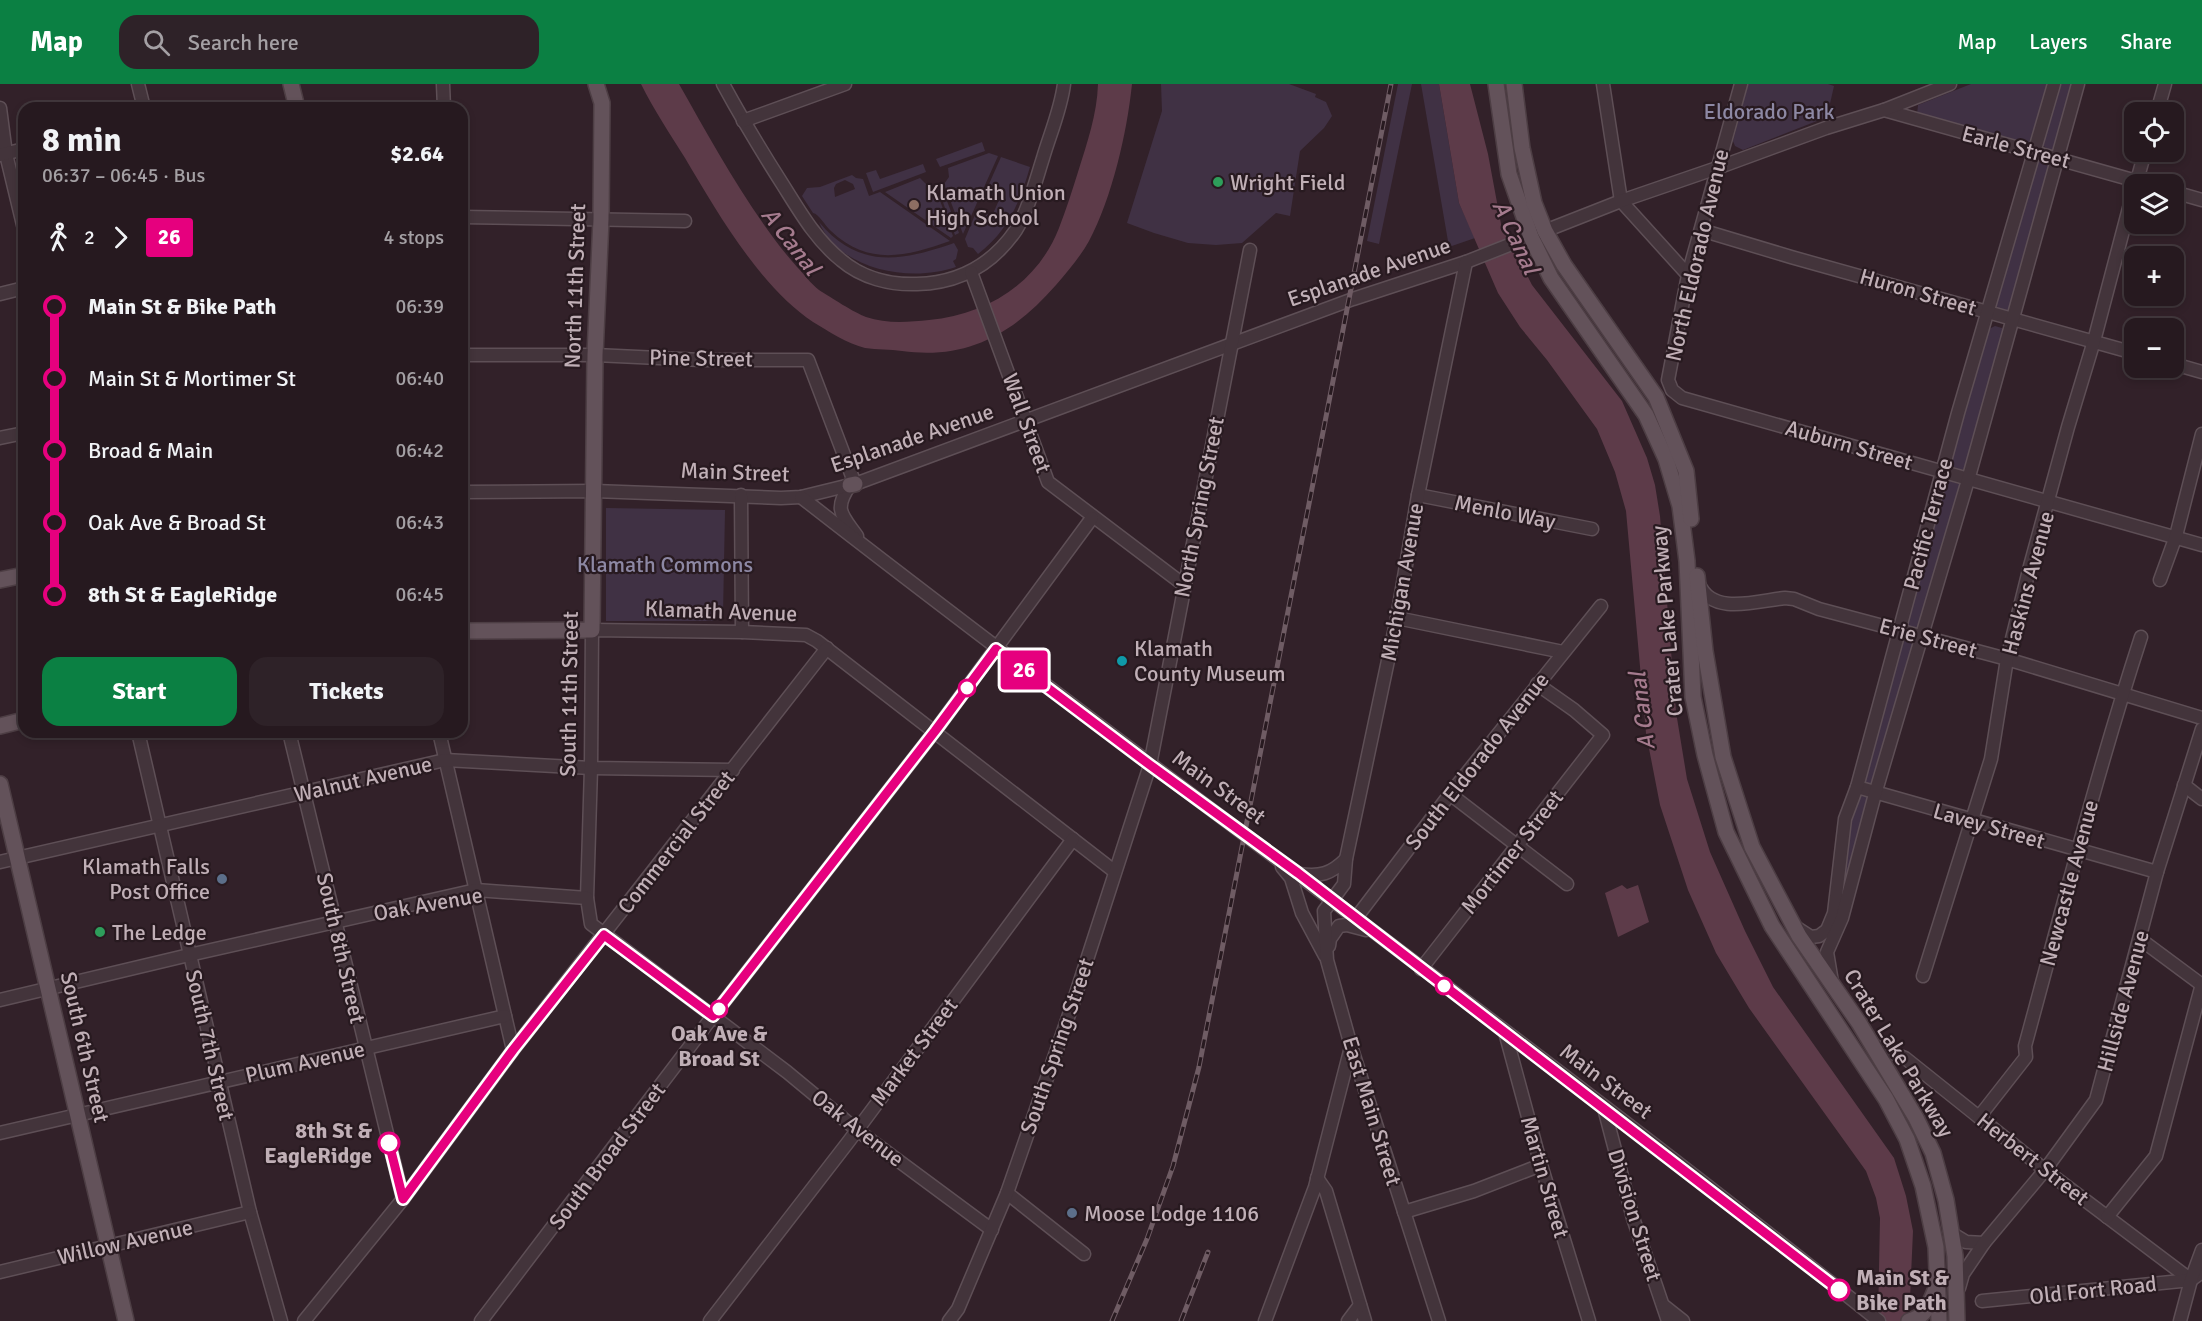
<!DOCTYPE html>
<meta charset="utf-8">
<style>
:root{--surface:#26191f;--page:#2e2228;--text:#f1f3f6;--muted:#a4a0a4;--line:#42383d;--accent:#0b8043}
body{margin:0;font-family:Signika,sans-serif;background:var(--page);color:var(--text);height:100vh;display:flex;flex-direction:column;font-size:22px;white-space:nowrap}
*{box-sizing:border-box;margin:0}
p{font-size:20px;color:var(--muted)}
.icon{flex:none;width:33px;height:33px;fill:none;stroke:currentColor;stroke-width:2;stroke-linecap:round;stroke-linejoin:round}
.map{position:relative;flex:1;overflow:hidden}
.sheet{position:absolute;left:18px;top:18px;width:450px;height:636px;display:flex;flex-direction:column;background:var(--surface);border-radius:18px;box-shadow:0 3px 9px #0003,0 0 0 2px var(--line)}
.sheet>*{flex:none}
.badge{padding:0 12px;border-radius:4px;font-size:21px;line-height:39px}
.controls{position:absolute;left:2124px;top:18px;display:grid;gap:12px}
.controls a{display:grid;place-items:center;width:60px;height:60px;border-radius:12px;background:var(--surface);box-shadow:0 3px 9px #0003,0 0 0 2px var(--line);font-size:30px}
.map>.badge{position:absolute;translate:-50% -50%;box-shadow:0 0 0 3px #fff}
.legs{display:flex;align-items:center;gap:9px;height:66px;padding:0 24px;font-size:20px}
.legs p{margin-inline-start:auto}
.headline{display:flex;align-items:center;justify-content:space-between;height:102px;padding:0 24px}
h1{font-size:33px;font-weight:700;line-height:45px}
.cta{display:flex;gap:12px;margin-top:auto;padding:12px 24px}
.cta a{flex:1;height:69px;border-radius:18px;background:var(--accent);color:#fff;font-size:24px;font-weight:700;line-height:69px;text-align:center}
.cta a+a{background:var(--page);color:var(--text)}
ul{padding:0 24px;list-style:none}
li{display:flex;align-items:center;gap:21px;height:72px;font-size:22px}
li i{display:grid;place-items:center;width:9px;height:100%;margin:0 8px;background:currentColor}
li i::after{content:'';width:15px;height:15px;margin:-8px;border:4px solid;border-radius:50%;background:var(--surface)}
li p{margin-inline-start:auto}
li:first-child i{background:linear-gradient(#0000 50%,currentColor 0)}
li:last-child i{background:linear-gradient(currentColor 50%,#0000 0)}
header{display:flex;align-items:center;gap:36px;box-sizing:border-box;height:84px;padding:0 30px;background:var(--accent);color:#fff}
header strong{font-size:28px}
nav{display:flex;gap:33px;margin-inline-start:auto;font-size:21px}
.search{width:420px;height:54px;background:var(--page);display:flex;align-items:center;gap:15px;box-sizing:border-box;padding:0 21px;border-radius:18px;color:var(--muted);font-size:22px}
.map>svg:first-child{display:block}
</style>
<header>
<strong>Map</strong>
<div class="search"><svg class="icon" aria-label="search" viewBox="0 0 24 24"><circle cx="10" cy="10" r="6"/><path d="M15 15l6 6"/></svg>Search here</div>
<nav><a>Map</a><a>Layers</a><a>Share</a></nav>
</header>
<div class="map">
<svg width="2202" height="1237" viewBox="0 0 2202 1237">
<rect width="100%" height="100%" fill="#322129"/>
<!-- green -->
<g fill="#403144" fill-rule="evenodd">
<polygon points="1161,0 1289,0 1316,10 1315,13 1326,18 1332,32 1324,44 1300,67 1290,132 1276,129 1242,159 1216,161 1188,159 1154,149 1127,139 1162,27"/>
<polygon points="1398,0 1412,0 1379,160 1367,157"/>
<polygon points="1421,0 1439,0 1459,119 1475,154 1449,163"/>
<polygon points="1748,0 1828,0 1834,2 1827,33 1743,66 1735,62 1733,57"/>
<polygon points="1971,0 2050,0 2033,65 1917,31 1918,21"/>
<polygon points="2059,0 2074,0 2056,65 2051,67 2042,61"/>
<polygon points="982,58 985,67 940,83 936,75"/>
<polygon points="989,69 998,72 963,150 944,100 949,93 948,84"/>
<path d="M1001,73L1030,83C1020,118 1008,147 978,170L973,164L968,163L965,155L977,126L992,132L1003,107L989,100Z"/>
<polygon points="2041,77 2048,80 2051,85 2013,224 2007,228 1998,225 1995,218 2035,80"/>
<polygon points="923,80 926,88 873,108 866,89 876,86 880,95"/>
<path d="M852,91L856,94L863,95L869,112L880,108L950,157C907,172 869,183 831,147C825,142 819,130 813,129L802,112L807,104L820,103ZM845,96L853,100L855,105L835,113L834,104L836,100Z"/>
<polygon points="920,94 927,101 935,103 953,152 951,154 885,108"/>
<polygon points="941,101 959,149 955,151 937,102"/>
<path d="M819,138C859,186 902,177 954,159L958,166L956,175L953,177L956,183C910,199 839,186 819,138Z"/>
<polygon points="1995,242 2002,244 2005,250 1968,383 1962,386 1954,383 1952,376 1989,245"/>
<polygon points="1950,397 1959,400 1961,406 1923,542 1917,547 1909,544 1906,536 1945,401"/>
<polygon points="606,424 725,426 723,531 713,537 606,537"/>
<polygon points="1906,556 1913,558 1915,564 1877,700 1865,702 1862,695 1901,560"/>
<path d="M1861,712L1867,713L1870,718L1847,802L1844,801C1846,778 1845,727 1861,712Z"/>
</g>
<!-- water -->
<g fill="#5d3b49">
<path d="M641,0H679C713,60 752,132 797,183C804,190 811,200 819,206C830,213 855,229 866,233C886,240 909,238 929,236C987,230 1037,200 1059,144C1066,126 1072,107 1078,88C1087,59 1097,31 1098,0H1132C1127,49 1112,114 1089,157C1080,173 1068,187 1056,201C1014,249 968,276 902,267C890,265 877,266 865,264C848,260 828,247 813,238C760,203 717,128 685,74C670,50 654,26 641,0Z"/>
<polygon points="1439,0 1470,0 1488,70 1501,140 1532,201 1622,317 1647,374 1655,401 1660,432 1676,628 1687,695 1710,768 1745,847 1773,903 1894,1074 1906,1112 1913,1147 1909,1237 1878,1237 1880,1134 1876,1114 1866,1087 1749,924 1716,869 1688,806 1660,721 1646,649 1626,427 1615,388 1597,345 1547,276 1520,243 1498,209 1459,119"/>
<polygon points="1622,801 1627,805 1638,801 1649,838 1618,853 1605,809"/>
</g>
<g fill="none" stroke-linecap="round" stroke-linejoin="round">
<defs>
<g id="minor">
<polyline points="138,0 144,24"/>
<polyline points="443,0 444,24"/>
<path d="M723,0C742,35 762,68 783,101C800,128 816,156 841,176C862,194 890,201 917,200C959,199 992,181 1016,146C1028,127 1036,96 1043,74C1050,50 1061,25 1064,0"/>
<polyline points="1603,0 1621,117 1688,191"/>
<polyline points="1741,0 1688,191 1668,296 1672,306 1682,314 2202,461"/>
<polyline points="0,24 6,70 24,145"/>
<polyline points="1884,26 2147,100"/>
<polyline points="2157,28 2165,0"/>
<polyline points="743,37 845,0"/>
<polyline points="0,71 24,65"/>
<polyline points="2136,100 2145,68"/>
<polyline points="2174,108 2202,116"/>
<polyline points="462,133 685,137"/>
<polyline points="1701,146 1791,173 2134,269"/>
<polyline points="971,188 1048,398 1184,501"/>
<polyline points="0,210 24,204"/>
<polyline points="462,271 595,271 702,276 808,276 855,400 1353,215 1466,178 1621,117 1717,84 1826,44 1884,26 1950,0"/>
<polyline points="2174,280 2202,288"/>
<polyline points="0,354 24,349"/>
<path d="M850,401C833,426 842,431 857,452"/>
<polyline points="462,408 594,407 781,414 801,413 850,401"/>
<polyline points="741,411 742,548"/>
<polyline points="1418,411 1592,445"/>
<path d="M801,413C1157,691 1526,954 1879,1237"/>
<polyline points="2160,496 2176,452 2202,350"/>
<path d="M1699,500C1712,532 1757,517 1785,514L1794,515L1819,525L2007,575L2202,634"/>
<polyline points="1397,534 1563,568"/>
<polyline points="138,648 250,1128 281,1237"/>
<polyline points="289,648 403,1115"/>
<polyline points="439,648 513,966"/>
<polyline points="2184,701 2202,715"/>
<polyline points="1857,703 2157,788"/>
<polyline points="1450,710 1567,800"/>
<polyline points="0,778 445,676 591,684 733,686"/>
<polyline points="1282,783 1291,794 1302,829 1325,872"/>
<path d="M1299,790C1320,793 1331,790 1346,775"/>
<polyline points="587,814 591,684 592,546 742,548 806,551 817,557 1114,787"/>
<polyline points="1356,834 1450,710 1601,522"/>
<polyline points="1794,842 1811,853 1819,852 1827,846 1834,829 1845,735 1857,703 1958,329 2054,0"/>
<polyline points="2140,855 2202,901"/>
<polyline points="1329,862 1330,855 1339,842 1347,841 1366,846"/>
<polyline points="1421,885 1603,651 1574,626 1537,600"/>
<polyline points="1923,892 1991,675 2007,575 2030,482 2068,343 2094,257 2134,105"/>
<polyline points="1832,898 1827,868 1842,834 1875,710 1968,396 2078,0"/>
<polyline points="0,916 189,871 476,806 587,814 591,840 787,988 857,1046 992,1146"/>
<polyline points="1505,948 1541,1081 1589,1237"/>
<polyline points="1872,961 1905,974 2045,1086 2191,1196"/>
<polyline points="1604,1024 1633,1134 1668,1237"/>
<path d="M1979,1033L2026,973L2025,962C2062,826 2097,688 2141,553"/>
<polyline points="0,1049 505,932"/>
<polyline points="1317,1094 1326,1107 1365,1237"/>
<polyline points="1007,1109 1084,1170"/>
<polyline points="1404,1128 1474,1107 1541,1081"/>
<polyline points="2107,1133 2156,1072 2202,900"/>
<polyline points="1951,1149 1966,1158 1984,1159"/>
<polyline points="0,1188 250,1128"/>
<polyline points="1959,1204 1963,1190 1984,1159 2045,1086 2096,1016 2157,788 2202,645"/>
<polyline points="1982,1217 2191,1196 2202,1188"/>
<polyline points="1664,1222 1683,1237"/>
<polyline points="304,1237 403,1115 513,966 827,564"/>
<polyline points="481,1237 713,932 935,647 1092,434"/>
<polyline points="710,1237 849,1057 1073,755"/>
<polyline points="949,1237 958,1225 1007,1109 1072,922 1150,681 1250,166"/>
<polyline points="1265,1237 1315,1103 1351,963"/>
<polyline points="1348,1237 1360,1221"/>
<polyline points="1439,1237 1351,962 1327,876 1324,827 1344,800 1346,775 1397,534 1418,411 1466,178"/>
<polyline points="2180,1237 2191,1196 2202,1166"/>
</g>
<g id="major">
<polyline points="291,0 297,24"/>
<polyline points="1496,0 1509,90 1531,153 1551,194 1646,331 1666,375 1680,422 1687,477 1693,613 1705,671 1726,748 1772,842 1886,1015 1907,1055 1923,1102 1936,1163 1939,1237"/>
<polyline points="1514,0 1522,64 1534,119 1545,147 1564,181 1656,313 1686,387 1691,435"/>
<polyline points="850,401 855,400"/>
<polyline points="1697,492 1705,567 1723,673 1752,763 1799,852 1859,939 1916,1034 1933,1069 1946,1116 1955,1172 1957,1237"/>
<polyline points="0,496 24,491"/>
<polyline points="462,547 592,546 595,271 601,135 602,19 596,0"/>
<polyline points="0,642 24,636"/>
<polyline points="0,700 126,1237"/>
<path d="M1909,1237C1926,1233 1930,1219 1936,1204"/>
</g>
</defs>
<!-- minor casing -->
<use href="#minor" stroke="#5e4f56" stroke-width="15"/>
<!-- major casing -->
<use href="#major" stroke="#4d3e44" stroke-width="18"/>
<!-- minor -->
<use href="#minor" stroke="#43343b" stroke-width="12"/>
<!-- major -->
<use href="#major" stroke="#63525a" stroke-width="15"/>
<defs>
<g id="rail">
<polyline points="1112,1237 1147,1155 1173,1082 1199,983 1391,0"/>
<polyline points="1181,1237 1208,1168"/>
</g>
</defs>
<!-- rail casing -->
<use href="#rail" stroke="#6f5c64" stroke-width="5"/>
<!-- rail -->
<use href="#rail" stroke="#281a20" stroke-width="3" stroke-dasharray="9" stroke-linecap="butt"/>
</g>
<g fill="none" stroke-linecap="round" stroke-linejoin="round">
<defs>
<polyline id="line-1" points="389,1059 403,1115 513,966 604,851 713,932 935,647 996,565 1150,681 1298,789 1839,1206"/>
</defs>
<!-- line-1 casing -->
<use href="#line-1" stroke="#fff" stroke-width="14"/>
<!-- line-1 -->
<use href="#line-1" stroke="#e6007e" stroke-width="9"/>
</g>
<!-- markers -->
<g fill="#2e9e5b" stroke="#281a20" stroke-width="2">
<circle cx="1218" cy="98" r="6"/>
<circle cx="100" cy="848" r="6"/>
</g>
<circle fill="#8d6e63" stroke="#281a20" stroke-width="2" cx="914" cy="121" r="6"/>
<circle fill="#0f9aa8" stroke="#281a20" stroke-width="2" cx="1122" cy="577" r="6"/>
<g fill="#fff" stroke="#e6007e" stroke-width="3">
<circle cx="967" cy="604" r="8"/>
<circle cx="1444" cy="902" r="8"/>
<circle cx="719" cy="925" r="8"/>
<circle cx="389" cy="1059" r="10"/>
<circle cx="1839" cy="1206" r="10"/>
</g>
<g fill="#5c6f8a" stroke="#281a20" stroke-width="2">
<circle cx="222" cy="795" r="6"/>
<circle cx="1072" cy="1129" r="6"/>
</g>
<g text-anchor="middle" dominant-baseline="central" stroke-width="4.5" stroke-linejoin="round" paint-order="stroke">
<!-- park labels -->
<g font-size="22" fill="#8d88a4" stroke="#281a20">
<text x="1769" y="27">Eldorado Park</text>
<text x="665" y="480">Klamath Commons</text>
</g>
<!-- street labels -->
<g font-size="22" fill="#c0afb6" stroke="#281a20">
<text transform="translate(2016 63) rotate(15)">Earle Street</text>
<text transform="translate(1697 171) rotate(-77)">North Eldorado Avenue</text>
<text transform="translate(1369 188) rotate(-19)">Esplanade Avenue</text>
<text transform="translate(575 202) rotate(-88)">North 11th Street</text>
<text transform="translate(1918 208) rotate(16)">Huron Street</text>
<text transform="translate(701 274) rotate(1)">Pine Street</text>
<text transform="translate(1027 339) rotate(70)">Wall Street</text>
<text transform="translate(912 354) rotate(-19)">Esplanade Avenue</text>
<text transform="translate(1849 361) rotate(16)">Auburn Street</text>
<text transform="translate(735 388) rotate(2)">Main Street</text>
<text transform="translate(1199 423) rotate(-79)">North Spring Street</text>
<text transform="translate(1505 428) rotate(11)">Menlo Way</text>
<text transform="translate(1928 440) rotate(-75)">Pacific Terrace</text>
<text transform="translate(1402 498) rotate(-80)">Michigan Avenue</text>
<text transform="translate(2028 499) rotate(-75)">Haskins Avenue</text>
<text transform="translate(721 527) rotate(2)">Klamath Avenue</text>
<text transform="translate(1667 537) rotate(-95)">Crater Lake Parkway</text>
<text transform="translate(1928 554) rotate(15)">Erie Street</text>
<text transform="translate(569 610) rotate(-89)">South 11th Street</text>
<text transform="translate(1477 677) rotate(-52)">South Eldorado Avenue</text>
<text transform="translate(363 695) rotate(-13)">Walnut Avenue</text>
<text transform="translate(1219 703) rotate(36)">Main Street</text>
<text transform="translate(1989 742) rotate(16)">Lavey Street</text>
<text transform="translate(676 758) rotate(-52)">Commercial Street</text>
<text transform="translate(1512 768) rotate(-52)">Mortimer Street</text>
<text transform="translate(2069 799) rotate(-75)">Newcastle Avenue</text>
<text transform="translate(428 820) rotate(-10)">Oak Avenue</text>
<text transform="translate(341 864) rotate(77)">South 8th Street</text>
<text transform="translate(2123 917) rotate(-75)">Hillside Avenue</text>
<text transform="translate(210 961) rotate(77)">South 7th Street</text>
<text transform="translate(1057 962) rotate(-71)">South Spring Street</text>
<text transform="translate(85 963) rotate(77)">South 6th Street</text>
<text transform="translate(914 968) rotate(-53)">Market Street</text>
<text transform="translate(1899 969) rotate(59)">Crater Lake Parkway</text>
<text transform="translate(305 978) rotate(-13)">Plum Avenue</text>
<text transform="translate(1606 997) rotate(37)">Main Street</text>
<text transform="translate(1372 1027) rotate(73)">East Main Street</text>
<text transform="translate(858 1044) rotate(38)">Oak Avenue</text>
<text transform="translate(607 1072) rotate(-53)">South Broad Street</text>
<text transform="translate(2033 1075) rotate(38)">Herbert Street</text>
<text transform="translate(1545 1093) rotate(74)">Martin Street</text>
<text transform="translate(1635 1131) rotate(73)">Division Street</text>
<text transform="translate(125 1158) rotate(-13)">Willow Avenue</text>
<text transform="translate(2093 1206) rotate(-6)">Old Fort Road</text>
</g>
<!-- poi labels -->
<g font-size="22" fill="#c0afb6" stroke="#281a20" text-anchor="start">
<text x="1230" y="98">Wright Field</text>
<text x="926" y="108">Klamath Union<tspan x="926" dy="25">High School</tspan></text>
<text x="1134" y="564">Klamath<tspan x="1134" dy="25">County Museum</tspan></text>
<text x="210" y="782" text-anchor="end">Klamath Falls<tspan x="210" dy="25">Post Office</tspan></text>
<text x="112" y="848">The Ledge</text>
<text x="1084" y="1129">Moose Lodge 1106</text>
</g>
<!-- stop labels -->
<g font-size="22" font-weight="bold" fill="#c0afb6" stroke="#281a20">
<text x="719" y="949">Oak Ave &amp;<tspan x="719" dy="25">Broad St</tspan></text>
<text x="372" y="1046" text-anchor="end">8th St &amp;<tspan x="372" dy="25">EagleRidge</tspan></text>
<text x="1856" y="1193" text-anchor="start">Main St &amp;<tspan x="1856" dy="25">Bike Path</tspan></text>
</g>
<!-- water labels -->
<g font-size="24" font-style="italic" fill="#a57b8e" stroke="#281a20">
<text transform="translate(1516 153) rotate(65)">A Canal</text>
<text transform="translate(791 157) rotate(52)">A Canal</text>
<text transform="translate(1642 627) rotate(-97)">A Canal</text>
</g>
</g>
</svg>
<div class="controls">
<a><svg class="icon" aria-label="locate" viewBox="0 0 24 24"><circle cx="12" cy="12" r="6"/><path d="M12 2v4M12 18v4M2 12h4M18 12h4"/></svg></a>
<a><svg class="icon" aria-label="layers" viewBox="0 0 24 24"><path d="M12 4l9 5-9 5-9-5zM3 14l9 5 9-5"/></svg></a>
<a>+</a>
<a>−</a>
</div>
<b class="badge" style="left:1024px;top:586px;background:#e6007e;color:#fff">26</b>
<section class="sheet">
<div class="headline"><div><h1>8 min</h1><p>06:37 – 06:45 · Bus</p></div><b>$2.64</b></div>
<div class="legs"><svg class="icon" aria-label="walk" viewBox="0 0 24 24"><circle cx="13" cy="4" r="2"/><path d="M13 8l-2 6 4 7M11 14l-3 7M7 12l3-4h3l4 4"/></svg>2<svg class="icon" aria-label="forward" viewBox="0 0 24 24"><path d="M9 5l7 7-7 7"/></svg><b class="badge" style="background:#e6007e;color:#fff">26</b><p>4 stops</p></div>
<ul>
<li><i style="color:#e6007e"></i><b>Main St &amp; Bike Path</b><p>06:39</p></li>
<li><i style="color:#e6007e"></i><span>Main St &amp; Mortimer St</span><p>06:40</p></li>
<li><i style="color:#e6007e"></i><span>Broad &amp; Main</span><p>06:42</p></li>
<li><i style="color:#e6007e"></i><span>Oak Ave &amp; Broad St</span><p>06:43</p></li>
<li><i style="color:#e6007e"></i><b>8th St &amp; EagleRidge</b><p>06:45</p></li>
</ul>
<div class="cta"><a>Start</a><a>Tickets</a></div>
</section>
</div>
